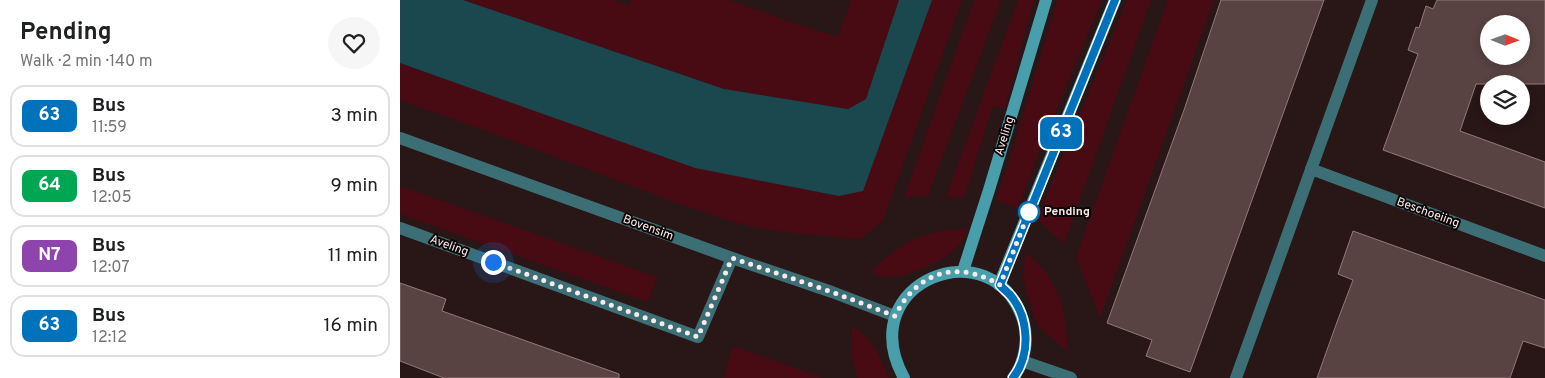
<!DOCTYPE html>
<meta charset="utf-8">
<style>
:root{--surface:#fff;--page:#f6f6f6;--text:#202124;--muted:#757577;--line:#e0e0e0}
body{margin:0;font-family:Overpass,sans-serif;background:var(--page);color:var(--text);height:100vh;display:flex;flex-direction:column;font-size:19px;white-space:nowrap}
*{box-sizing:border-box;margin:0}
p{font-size:16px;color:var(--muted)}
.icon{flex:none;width:28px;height:28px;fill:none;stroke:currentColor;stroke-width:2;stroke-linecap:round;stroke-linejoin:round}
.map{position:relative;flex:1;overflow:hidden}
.side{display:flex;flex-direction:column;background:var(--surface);width:400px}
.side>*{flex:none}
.badge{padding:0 10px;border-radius:8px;font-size:18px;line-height:32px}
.needle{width:32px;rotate:91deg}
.tools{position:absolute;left:1080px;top:15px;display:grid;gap:10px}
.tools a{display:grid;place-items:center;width:50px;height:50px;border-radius:50%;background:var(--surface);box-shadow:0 2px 8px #0003;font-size:25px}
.you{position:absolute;width:25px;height:25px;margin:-12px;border:4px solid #fff;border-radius:50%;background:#1a73e8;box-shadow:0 0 0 8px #1a73e833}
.map>.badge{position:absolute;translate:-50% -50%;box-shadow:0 0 0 2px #fff}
.round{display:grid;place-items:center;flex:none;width:52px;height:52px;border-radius:26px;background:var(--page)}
.headline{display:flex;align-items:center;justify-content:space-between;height:85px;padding:0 20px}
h1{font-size:24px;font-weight:700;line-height:38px}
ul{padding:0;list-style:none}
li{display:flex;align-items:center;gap:15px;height:62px;margin:0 10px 8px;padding:0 10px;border:2px solid var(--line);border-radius:15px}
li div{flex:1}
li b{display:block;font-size:19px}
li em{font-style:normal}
li .badge{min-width:55px;font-weight:700;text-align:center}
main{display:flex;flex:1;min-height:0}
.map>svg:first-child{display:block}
</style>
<main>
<section class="side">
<div class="headline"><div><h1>Pending</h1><p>Walk · 2 min · 140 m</p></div><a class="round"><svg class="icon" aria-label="heart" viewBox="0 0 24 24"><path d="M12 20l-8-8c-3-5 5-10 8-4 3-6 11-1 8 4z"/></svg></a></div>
<ul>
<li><span class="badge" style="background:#0072bc;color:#fff">63</span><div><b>Bus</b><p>11:59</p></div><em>3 min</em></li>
<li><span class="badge" style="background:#00a651;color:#fff">64</span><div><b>Bus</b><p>12:05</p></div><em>9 min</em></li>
<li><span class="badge" style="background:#8e44ad;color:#fff">N7</span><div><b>Bus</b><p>12:07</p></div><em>11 min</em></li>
<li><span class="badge" style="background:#0072bc;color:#fff">63</span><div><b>Bus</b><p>12:12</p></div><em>16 min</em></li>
</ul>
</section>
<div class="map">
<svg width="1145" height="378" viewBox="0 0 1145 378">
<rect width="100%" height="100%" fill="#291616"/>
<!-- green -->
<g fill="#480b14">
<polygon points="63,0 213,0 229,5 231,0 329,0 396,24 438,37 451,0 499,0 466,99 448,109 324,89"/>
<polygon points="532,0 562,0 483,220 461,239 391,233 353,227 331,221 274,202 116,142 0,100 0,63 295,168 463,190"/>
<polygon points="574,0 601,0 528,195 504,198"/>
<polygon points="618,0 634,0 605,109 593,106 564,198 546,197"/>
<polygon points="657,0 702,0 637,157 618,208 596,200 611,155"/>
<polygon points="727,0 751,0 664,244 637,219"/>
<polygon points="768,0 814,0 700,318 676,257"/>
<polygon points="0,186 257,277 248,302 0,214"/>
<path d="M565,229L567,231C565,236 562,241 559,245C547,260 509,277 489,277C484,277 478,275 473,274L472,271C502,241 523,231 565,229Z"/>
<path d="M628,254C660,282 667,310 667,351L638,326L626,290L623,276L625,255Z"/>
<path d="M452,328H455C476,342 479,356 489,378H458L451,354Z"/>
<polygon points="333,346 423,378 323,378"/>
</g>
<!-- water -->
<polygon fill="#1b474e" points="0,0 63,0 324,89 448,109 466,99 499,0 532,0 463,191 439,196 295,168 0,63"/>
<!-- building -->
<g fill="#584242" stroke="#937979" fill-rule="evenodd">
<polygon points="821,0 924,0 790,372 746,356 752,340 707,323 784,110"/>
<path d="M1037,0H1145V84H1076L1060,131L1145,162V208L983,150L1018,54L1008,50L1016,27L1019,28L1026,6L1033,9ZM1089,24H1121V56H1089Z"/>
<polygon points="953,231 1145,300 1145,348 1123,341 1110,378 917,378 937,322 953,280 938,274"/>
<polygon points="0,283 46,299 42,311 219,374 219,378 44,378 0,361"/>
</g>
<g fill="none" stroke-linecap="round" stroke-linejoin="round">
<!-- minor -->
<g stroke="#3c6e76" stroke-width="12">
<polyline points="0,138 332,258 432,292 495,316"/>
<polyline points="911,169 1145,256"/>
<polyline points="0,228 298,337 332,258"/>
<polyline points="622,361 671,378"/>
<polyline points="836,378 972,0"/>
</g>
<!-- secondary -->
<g stroke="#489eab" stroke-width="12">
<polyline points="563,271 589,190 646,0"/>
<polyline points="599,285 715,0"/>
<path d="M504,378C451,281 593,227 623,320C629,339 625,362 613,378"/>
</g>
</g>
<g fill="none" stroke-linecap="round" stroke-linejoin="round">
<defs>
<path id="line" d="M613,378C631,355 629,318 611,296C608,292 603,289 600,285L715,0"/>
</defs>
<!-- line casing -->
<use href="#line" stroke="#fff" stroke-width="11"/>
<!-- line -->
<use href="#line" stroke="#0072bc" stroke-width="8"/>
<!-- walk -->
<path stroke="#faebeb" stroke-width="5" stroke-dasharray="0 9" d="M93,262L298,337L332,258L432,292L495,316C517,272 556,259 600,285L631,207L629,212"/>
</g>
<!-- markers -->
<circle fill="#fff" stroke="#0072bc" stroke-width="2.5" cx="629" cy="212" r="10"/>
<g text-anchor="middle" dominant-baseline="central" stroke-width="4" stroke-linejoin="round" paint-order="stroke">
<!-- street labels -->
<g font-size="12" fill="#faebeb" stroke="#0c0505">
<text transform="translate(605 136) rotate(-73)">Aveling</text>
<text transform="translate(1028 213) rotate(20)">Beschoeiing</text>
<text transform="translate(248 228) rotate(20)">Bovensim</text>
<text transform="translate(49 246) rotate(20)">Aveling</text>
</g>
<!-- stop labels -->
<g font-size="12" font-weight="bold" fill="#faebeb" stroke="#0c0505" text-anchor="start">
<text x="644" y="212">Pending</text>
</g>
</g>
</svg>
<div class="tools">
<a><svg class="needle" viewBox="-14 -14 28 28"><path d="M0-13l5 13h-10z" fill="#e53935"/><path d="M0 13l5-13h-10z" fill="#757577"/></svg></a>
<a><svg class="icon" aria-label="layers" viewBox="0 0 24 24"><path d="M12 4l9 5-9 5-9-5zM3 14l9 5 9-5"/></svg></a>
</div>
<div class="you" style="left:93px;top:262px"></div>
<b class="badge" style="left:661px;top:133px;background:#0072bc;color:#fff">63</b>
</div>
</main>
